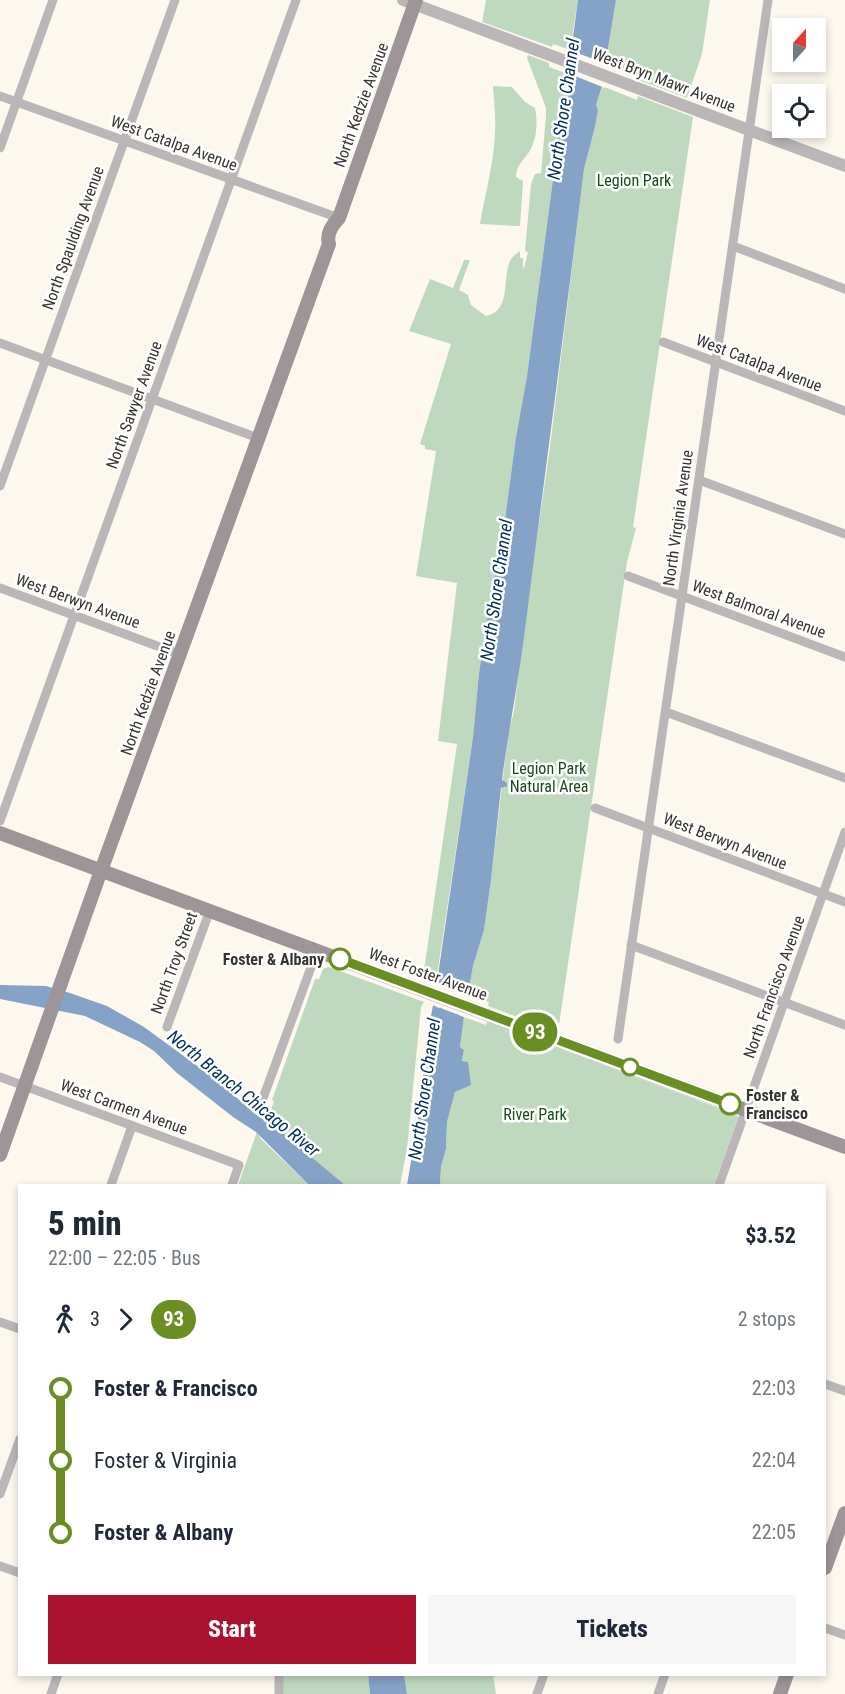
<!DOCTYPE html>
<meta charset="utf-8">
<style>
:root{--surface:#fff;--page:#f6f6f7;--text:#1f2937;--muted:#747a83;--accent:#a9112f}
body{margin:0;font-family:"Roboto Condensed",sans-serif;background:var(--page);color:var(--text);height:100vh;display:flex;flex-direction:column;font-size:22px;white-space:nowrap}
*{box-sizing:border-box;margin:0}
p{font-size:20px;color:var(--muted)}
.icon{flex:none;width:33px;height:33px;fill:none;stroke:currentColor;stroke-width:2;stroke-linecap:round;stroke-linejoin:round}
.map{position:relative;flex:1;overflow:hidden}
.panel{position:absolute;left:18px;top:1184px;width:808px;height:492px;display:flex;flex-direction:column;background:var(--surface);border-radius:0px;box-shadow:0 3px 9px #0003}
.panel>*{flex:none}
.badge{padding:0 12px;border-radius:20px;font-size:21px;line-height:39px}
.needle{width:39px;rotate:21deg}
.tools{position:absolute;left:772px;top:18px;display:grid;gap:12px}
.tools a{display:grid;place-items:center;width:54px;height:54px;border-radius:0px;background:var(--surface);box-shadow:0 3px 9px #0003;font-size:30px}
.map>.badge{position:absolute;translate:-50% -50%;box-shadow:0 0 0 3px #fff}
.legs{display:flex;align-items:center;gap:9px;height:66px;padding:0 30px;font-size:20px}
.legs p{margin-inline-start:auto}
.summary{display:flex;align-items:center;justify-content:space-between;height:102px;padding:0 30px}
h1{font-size:33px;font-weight:800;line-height:45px}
.primary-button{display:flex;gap:12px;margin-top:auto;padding:12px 30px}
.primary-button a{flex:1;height:69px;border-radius:0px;background:var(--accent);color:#fff;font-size:24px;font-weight:800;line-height:69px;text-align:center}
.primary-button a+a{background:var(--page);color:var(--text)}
ul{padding:0 30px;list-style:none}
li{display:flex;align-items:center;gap:21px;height:72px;font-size:22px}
li i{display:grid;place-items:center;width:9px;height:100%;margin:0 8px;background:currentColor}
li i::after{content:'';width:15px;height:15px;margin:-8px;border:4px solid;border-radius:50%;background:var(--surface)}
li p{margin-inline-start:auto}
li:first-child i{background:linear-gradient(#0000 50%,currentColor 0)}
li:last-child i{background:linear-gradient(currentColor 50%,#0000 0)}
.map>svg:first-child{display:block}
</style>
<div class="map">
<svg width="845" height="1694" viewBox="0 0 845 1694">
<rect width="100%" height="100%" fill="#fdf8ee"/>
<!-- green -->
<g fill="#bfd9bf">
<polygon points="486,0 578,0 570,50 553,44 552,47 482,22"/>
<polygon points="616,0 710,0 702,54 687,98 641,81 641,77 606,63"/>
<path d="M528,55L549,63V67L568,74L567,80L570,83L559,134L527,376L516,437L501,549L492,587L479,673L473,737L436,982L423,977L457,744L438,741L457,583L416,576L436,451L425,449V446L420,444L451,344L409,331L430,279L453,288L464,260H470L459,290L468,295L471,305L486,316C512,311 502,277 510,261C512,257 516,254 520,251V258H523V268H524L528,252L525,251L531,184L535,174L541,173L546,116V108L527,58Z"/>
<path d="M493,86L512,87L525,102L535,108C538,122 537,139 529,152C523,161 516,165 516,177L523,181L520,226L480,224C485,194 494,163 495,132C496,117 494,101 493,86Z"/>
<polygon points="602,86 637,100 638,96 693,117 633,527 636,528 627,562 558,1032 488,1006 489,1002 468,994 473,966 484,930 491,880 508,735 514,711 529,592 550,447 584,169 595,127 598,110 596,105"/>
<polygon points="329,967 424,1002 421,1007 407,1149 400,1185 345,1185 262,1118 264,1112 269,1115 274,1101 272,1100 315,979 319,979 323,969"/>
<polygon points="464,1017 486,1025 487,1021 737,1115 738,1118 714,1185 440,1185 441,1167 446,1149 447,1122 455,1092 471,1084 462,1062 464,1050 460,1047"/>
<polygon points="257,1132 261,1139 309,1185 238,1185"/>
<polygon points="283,1674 368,1674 370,1694 283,1694"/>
<polygon points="404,1674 493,1674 496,1694 407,1694"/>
</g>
<!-- water -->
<g fill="#84a3c7">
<path d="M578,0H616L602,86L596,105L598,110L595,127L584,169C565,325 544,481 524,637C518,685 508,732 502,780L507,783V786L501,788L491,880L484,930L473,966L468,994L463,992L459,1015L464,1017L460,1047L464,1050L462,1061L468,1062L471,1085L455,1092L447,1122L446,1149L441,1167L440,1185H407L417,1126L431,1016L433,1005L439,1008L443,985L437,982L473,737L479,673L492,587L501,549L516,437L527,376L559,134L570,84L567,80L568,74Z"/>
<polygon points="0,985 46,986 70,993 107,1006 144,1027 218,1081 255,1114 280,1131 345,1185 309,1185 256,1132 233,1117 177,1073 154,1051 140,1042 85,1016 0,999"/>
<polygon points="368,1674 404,1674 407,1694 370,1694"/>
</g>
<!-- pier -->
<g fill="#fdf8ee">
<polygon points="567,49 609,65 605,88 565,72"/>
<polygon points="434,981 471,995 469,997 465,996 462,1013 467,1015 467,1018 430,1004 434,1002 437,1004 440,986 434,984"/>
</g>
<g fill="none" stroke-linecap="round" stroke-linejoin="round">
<!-- minor -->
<g stroke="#bbb6b7" stroke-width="9">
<polyline points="0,96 339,218"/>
<polyline points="0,148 53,0"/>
<polyline points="733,246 845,289"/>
<polyline points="663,342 845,411"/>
<polyline points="0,343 258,438"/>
<polyline points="699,480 845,534"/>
<polyline points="0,486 175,0"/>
<polyline points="628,576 845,657"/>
<polyline points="0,588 179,654"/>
<polyline points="666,712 845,778"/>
<polyline points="595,808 845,902"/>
<polyline points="0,821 296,0"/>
<polyline points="631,945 845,1025"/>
<polyline points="167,1027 210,910"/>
<polyline points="618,1039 768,0"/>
<polyline points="0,1077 239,1165 232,1185"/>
<polyline points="262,1101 313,962 315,949"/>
<polyline points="111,1185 132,1126"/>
<polyline points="719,1185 845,832"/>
<polyline points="0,1322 20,1329"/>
<polyline points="825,1384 845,1391"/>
<polyline points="0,1494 20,1439"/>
<polyline points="0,1566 20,1573"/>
<polyline points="825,1628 845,1635"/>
<polyline points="51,1694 58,1674"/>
<polyline points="279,1694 279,1674"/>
<polyline points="537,1694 544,1674"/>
<polyline points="658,1694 665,1674"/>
</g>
<!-- tertiary -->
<polyline stroke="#bbb6b7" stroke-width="12" points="403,0 845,166"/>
<!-- secondary -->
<g stroke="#9d9597" stroke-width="14">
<polyline points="0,833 845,1147"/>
<path d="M0,1155L98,879L329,244C326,234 332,225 339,218L416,0"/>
<polyline points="825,1568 845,1513"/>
<polyline points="780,1694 787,1674"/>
</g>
</g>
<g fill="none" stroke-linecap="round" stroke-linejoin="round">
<defs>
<polyline id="line-1" points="340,959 730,1104"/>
</defs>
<!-- line-1 casing -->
<use href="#line-1" stroke="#fff" stroke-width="14"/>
<!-- line-1 -->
<use href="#line-1" stroke="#6b8e23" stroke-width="9"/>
</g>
<!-- markers -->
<g fill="#fff" stroke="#6b8e23" stroke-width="3">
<circle cx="340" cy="959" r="10"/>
<circle cx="630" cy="1067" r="8"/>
<circle cx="730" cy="1104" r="10"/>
</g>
<g text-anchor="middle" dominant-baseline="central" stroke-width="5" stroke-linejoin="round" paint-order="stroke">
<!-- street labels -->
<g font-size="16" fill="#373531" stroke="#fff">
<text transform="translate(664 80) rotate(21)">West Bryn Mawr Avenue</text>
<text transform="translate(361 105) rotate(-70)">North Kedzie Avenue</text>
<text transform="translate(174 143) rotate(20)">West Catalpa Avenue</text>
<text transform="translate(73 238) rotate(-70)">North Spaulding Avenue</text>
<text transform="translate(759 363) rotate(21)">West Catalpa Avenue</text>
<text transform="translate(134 405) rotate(-70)">North Sawyer Avenue</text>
<text transform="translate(678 518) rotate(-82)">North Virginia Avenue</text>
<text transform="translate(78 601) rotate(20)">West Berwyn Avenue</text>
<text transform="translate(759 609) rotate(20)">West Balmoral Avenue</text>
<text transform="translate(148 693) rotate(-70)">North Kedzie Avenue</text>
<text transform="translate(725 841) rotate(21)">West Berwyn Avenue</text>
<text transform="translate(174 963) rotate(-70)">North Troy Street</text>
<text transform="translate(428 974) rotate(20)">West Foster Avenue</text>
<text transform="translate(774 987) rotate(-70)">North Francisco Avenue</text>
<text transform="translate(124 1107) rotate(20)">West Carmen Avenue</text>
</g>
<!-- park labels -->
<g font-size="16" fill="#174b1c" stroke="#fff">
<text x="634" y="180">Legion Park</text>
<text x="549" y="768">Legion Park<tspan x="549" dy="18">Natural Area</tspan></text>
<text x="535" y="1114">River Park</text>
</g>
<!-- stop labels -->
<g font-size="16" font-weight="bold" fill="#373531" stroke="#fff" text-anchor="end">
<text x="324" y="959">Foster &amp; Albany</text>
<text x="746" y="1095" text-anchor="start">Foster &amp;<tspan x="746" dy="18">Francisco</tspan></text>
</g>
<!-- water labels -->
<g font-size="18" font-style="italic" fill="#002d5a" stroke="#fff">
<text transform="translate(563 109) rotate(-82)">North Shore Channel</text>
<text transform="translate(496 590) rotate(-82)">North Shore Channel</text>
<text transform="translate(424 1089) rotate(-82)">North Shore Channel</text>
<text transform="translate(244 1093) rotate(39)">North Branch Chicago River</text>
</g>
</g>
</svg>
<div class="tools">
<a><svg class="needle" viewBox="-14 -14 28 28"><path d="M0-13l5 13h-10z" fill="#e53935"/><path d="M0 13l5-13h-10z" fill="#747a83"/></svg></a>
<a><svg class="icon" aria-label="locate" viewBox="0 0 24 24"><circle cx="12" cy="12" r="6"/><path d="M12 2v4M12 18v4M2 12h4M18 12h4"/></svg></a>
</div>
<b class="badge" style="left:535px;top:1032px;background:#6b8e23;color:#fff">93</b>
<section class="panel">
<div class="summary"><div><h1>5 min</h1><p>22:00 – 22:05 · Bus</p></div><b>$3.52</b></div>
<div class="legs"><svg class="icon" aria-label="walk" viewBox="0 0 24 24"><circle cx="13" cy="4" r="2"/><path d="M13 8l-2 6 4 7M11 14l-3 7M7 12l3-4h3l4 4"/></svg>3<svg class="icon" aria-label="forward" viewBox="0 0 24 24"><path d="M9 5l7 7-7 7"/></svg><b class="badge" style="background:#6b8e23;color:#fff">93</b><p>2 stops</p></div>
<ul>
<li><i style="color:#6b8e23"></i><b>Foster &amp; Francisco</b><p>22:03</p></li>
<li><i style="color:#6b8e23"></i><span>Foster &amp; Virginia</span><p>22:04</p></li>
<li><i style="color:#6b8e23"></i><b>Foster &amp; Albany</b><p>22:05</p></li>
</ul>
<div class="primary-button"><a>Start</a><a>Tickets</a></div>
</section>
</div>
